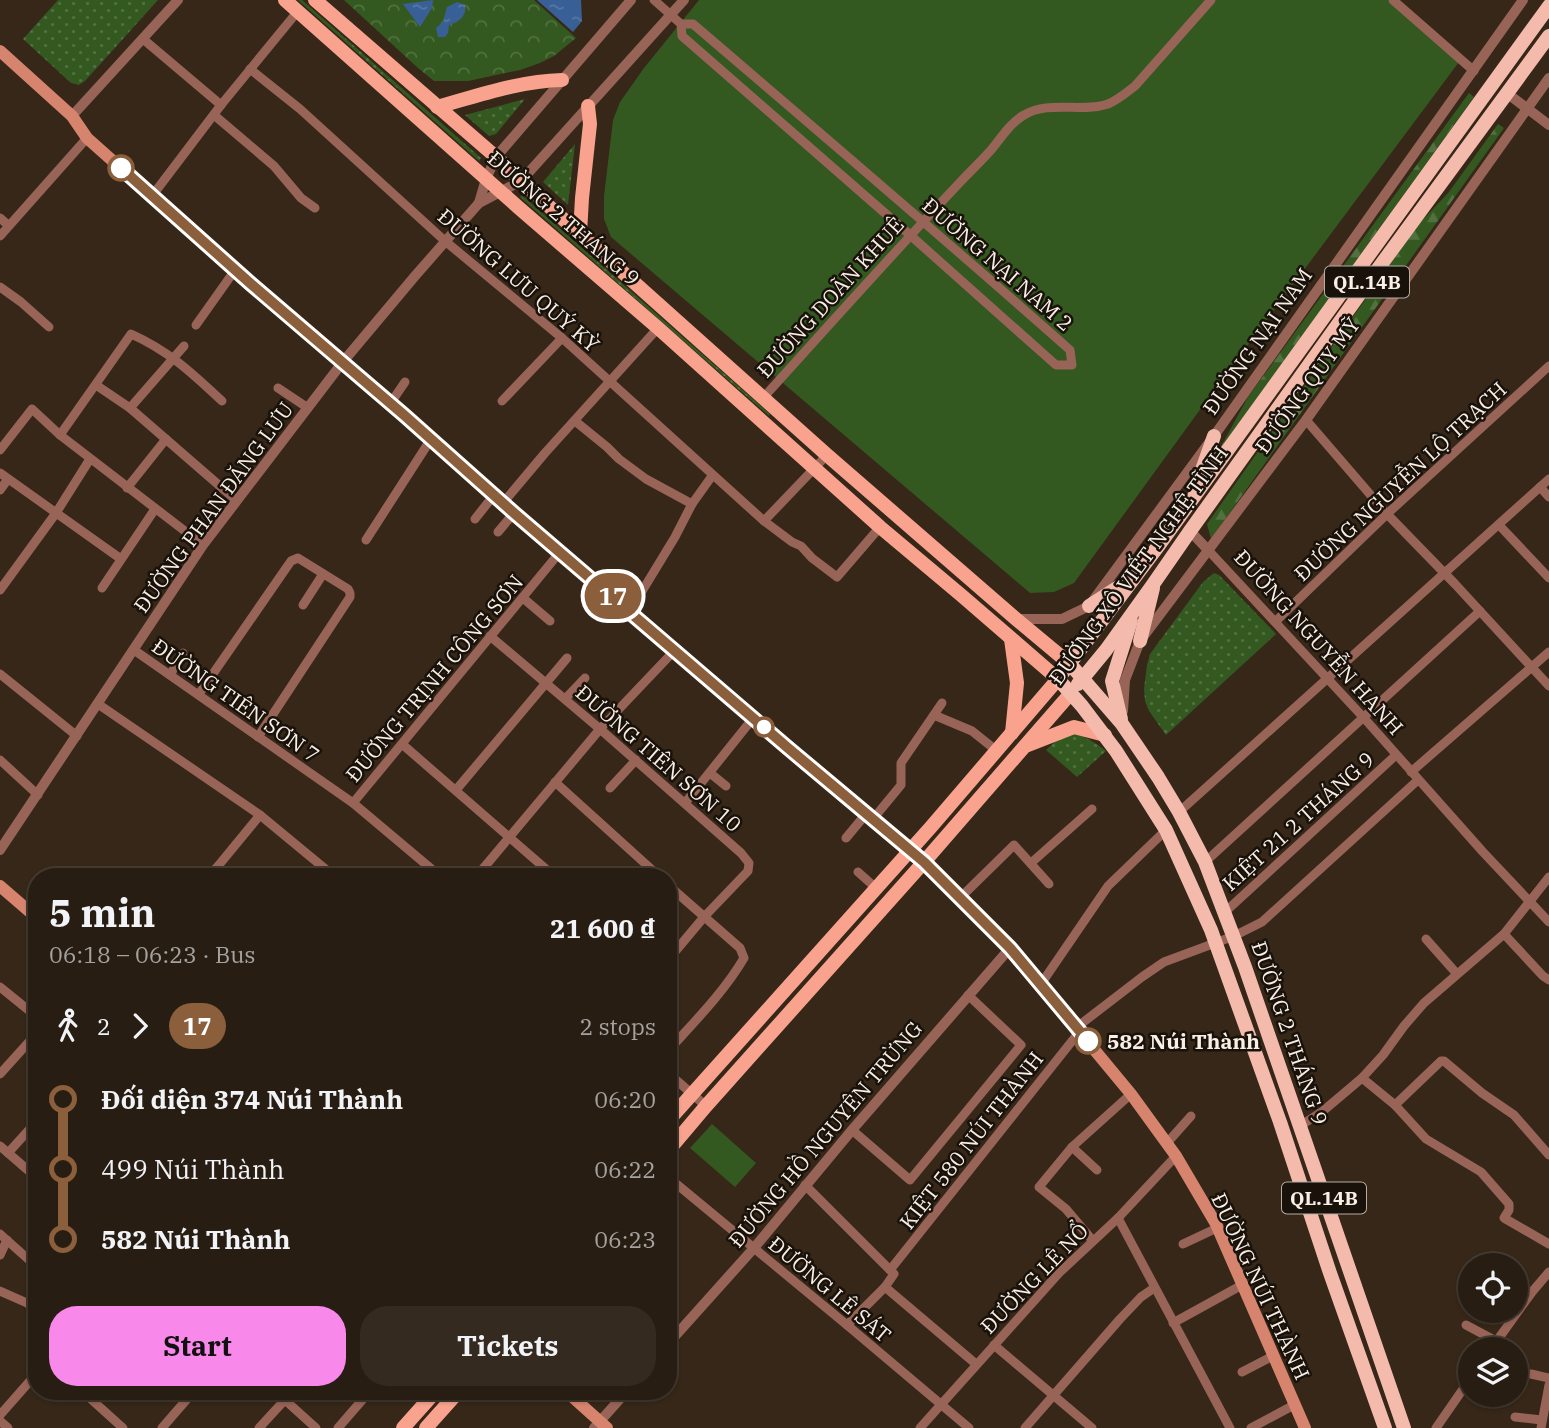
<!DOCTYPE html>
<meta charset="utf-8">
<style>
:root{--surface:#281d12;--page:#342a20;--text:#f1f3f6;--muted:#a5a29f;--line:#443b32;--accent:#f888e9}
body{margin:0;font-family:"IBM Plex Serif",serif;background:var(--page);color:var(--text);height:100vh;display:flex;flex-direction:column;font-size:26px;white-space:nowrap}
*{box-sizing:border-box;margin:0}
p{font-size:23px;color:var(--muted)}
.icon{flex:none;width:38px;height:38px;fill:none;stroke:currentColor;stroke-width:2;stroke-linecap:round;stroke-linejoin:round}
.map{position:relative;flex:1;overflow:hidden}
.drawer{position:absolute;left:28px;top:868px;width:649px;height:532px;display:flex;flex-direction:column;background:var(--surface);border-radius:28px;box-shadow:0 2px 5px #0004,0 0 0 2px var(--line)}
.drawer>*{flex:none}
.badge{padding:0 14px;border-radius:23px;font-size:24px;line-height:46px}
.buttons{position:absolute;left:1458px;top:1253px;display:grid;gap:14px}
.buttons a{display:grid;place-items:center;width:70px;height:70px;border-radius:50%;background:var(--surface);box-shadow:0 2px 5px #0004,0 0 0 2px var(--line);font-size:35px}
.map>.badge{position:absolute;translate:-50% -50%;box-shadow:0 0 0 4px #fff}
.legs{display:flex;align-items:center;gap:10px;height:77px;padding:0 21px;font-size:23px}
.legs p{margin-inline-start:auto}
.summary{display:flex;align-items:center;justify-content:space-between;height:119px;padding:0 21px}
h1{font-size:38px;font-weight:700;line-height:52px}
.button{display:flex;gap:14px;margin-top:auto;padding:14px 21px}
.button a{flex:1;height:80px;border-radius:28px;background:var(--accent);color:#111;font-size:28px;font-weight:700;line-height:80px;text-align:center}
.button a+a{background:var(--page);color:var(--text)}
ul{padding:0 21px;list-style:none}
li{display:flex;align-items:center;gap:24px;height:70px;font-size:26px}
li i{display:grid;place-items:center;width:10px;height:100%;margin:0 9px;background:currentColor}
li i::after{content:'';width:18px;height:18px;margin:-9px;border:5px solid;border-radius:50%;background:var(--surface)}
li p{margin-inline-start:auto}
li:first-child i{background:linear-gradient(#0000 50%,currentColor 0)}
li:last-child i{background:linear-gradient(currentColor 50%,#0000 0)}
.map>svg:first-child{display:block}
</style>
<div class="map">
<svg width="1549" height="1428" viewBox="0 0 1549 1428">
<defs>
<pattern id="grass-dots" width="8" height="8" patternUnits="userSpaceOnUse" patternTransform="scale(1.75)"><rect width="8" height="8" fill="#335920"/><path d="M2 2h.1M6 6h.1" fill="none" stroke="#517140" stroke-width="1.8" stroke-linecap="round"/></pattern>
<pattern id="forest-firs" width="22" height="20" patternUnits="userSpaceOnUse" patternTransform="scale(1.75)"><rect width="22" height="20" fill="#335920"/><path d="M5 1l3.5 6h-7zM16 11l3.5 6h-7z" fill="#517140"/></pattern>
<pattern id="park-crowns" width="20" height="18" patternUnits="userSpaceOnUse" patternTransform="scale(1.75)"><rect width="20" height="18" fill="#335920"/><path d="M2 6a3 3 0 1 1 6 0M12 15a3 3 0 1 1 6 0" fill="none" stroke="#517140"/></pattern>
<pattern id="water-ripples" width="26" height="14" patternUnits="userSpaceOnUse" patternTransform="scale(1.75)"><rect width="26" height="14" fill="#396096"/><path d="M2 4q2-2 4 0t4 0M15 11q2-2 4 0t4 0" fill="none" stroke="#5777a5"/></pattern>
</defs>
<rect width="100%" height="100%" fill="#362718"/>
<!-- grass -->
<g fill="url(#grass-dots)">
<polygon points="58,0 158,0 85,81 79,85 71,83 23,39"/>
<polygon points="298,0 302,0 481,158 479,161"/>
<polygon points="525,99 496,134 489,136 465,115"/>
<polygon points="575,144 568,205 543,182"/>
<polygon points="522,195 770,414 769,416 520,197"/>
<polygon points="1214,573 1219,575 1276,634 1166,735 1149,711 1145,701 1144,689 1147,665 1150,654 1203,582"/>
<path d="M1071,733C1086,736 1094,742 1106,751L1077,777L1046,750L1059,738Z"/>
</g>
<!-- forest -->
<g fill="url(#forest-firs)">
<polygon points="1469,93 1474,97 1218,452 1248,397"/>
<polygon points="1498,124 1504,128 1211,539 1207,524 1417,226 1449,192"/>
</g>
<!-- park -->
<polygon fill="url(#park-crowns)" points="344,0 534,0 576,38 554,56 540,63 520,70 468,81 434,81 418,68"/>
<!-- pitch -->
<g fill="#335920">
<polygon points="699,0 1388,0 1459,62 1207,400 1074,583 1054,592 1030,593 611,237 604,219 604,196 613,120 620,102 644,68"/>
<polygon points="712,1124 756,1163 735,1187 690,1148"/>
</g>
<!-- water -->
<g fill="url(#water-ripples)">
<polygon points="433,0 432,8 420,27 403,4"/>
<polygon points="537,0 581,0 582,21 573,32"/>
<path d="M457,2L465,5C467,16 459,22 449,25L448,33L445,37H438L436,28L443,22L447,7Z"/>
</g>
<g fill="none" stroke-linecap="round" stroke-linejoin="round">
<!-- minor -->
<g stroke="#986457" stroke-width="9">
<path d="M654,0L681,24L682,36L910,235L1056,365H1072L1070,350C946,240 819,132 693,24H681"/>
<polyline points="1393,0 1474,71"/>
<polyline points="143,39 221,105"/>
<polyline points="250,69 300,109 445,241 562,338 764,521 792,542 801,546 812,558 837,577 880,527"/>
<polyline points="214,115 274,166 301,198 315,208"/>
<polyline points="152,196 221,105 298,11"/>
<polyline points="0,218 8,225"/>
<polyline points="0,236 87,138"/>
<polyline points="0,287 21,302 49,327"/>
<polyline points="196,325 235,270"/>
<polyline points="96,385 130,408 236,500"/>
<polyline points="278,388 308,408"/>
<path d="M763,398C830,324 896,250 965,177C974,168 983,159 991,150C1001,138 1010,123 1024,115C1049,100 1081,113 1108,104C1118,100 1126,93 1135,86L1211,0"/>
<polyline points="502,401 562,338"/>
<polyline points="390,404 405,382"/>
<polyline points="130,408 184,346"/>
<polyline points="1306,420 1387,514 1455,584 1549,686"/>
<polyline points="575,421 607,447 619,459 646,479 692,504"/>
<path d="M60,435L131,334C169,351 192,373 222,401"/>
<polyline points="0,450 32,409 60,435 203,545"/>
<polyline points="0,473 121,559"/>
<polyline points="1540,487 1549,497"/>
<polyline points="127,488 166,439"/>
<polyline points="0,490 8,479"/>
<polyline points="503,503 545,453 658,328"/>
<polyline points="475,519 494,495"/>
<polyline points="764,521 827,455"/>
<polyline points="1499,525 1549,578"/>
<polyline points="498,532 514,513"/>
<polyline points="366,540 431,439"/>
<polyline points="1209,551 1364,718 1483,852 1549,922"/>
<polyline points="102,588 155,509"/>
<polyline points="0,590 56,513 90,459"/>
<polyline points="523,598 550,621"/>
<polyline points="303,605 323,574"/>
<polyline points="630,611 675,537 692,504 712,476"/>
<polyline points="1275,622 1387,514 1549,366"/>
<polyline points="490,636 600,729 741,853 749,863 748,871 704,917 668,960"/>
<polyline points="134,650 353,803 441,877"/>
<polyline points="0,674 77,736"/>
<polyline points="170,675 183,653"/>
<polyline points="199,694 291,561 298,558 348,589 350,593 350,597 258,737"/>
<polyline points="565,699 585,678"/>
<polyline points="98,704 260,815 335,877"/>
<polyline points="934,715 972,731 997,751"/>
<polyline points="402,744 555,877"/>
<polyline points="0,760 38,795"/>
<polyline points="1411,772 1549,652"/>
<polyline points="710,773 726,786"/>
<polyline points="555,782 660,877"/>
<polyline points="610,788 636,760"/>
<polyline points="456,790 567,658"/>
<polyline points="353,803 560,552"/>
<polyline points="685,803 754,717"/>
<polyline points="1179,812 1549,479"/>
<polyline points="873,819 901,785 901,763 942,703"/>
<polyline points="846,838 866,814"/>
<polyline points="1205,862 1480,611"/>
<polyline points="1031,863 1092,809"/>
<polyline points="215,869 225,877"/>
<polyline points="858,872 876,888"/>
<polyline points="209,877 260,815"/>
<polyline points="476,877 600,729 675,650"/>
<path d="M668,885L740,948L744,958C724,992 695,1021 668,1051"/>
<polyline points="961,897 1014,845 1049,884"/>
<polyline points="1225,912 1396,755"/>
<polyline points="1504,934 1543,976 1549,980"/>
<polyline points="1426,939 1457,974"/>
<polyline points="1041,984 1108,886 1166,830"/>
<polyline points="0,987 37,1017"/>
<polyline points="1077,1027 1142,977 1164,962 1234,936 1262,922 1418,780"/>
<polyline points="668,1073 706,1106"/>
<polyline points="0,1074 37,1033"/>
<polyline points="1362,1078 1395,1105 1441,1061 1444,1061 1482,1093 1514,1115 1549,1155"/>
<polyline points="1395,1105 1426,1139 1481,1172 1509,1204 1509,1210 1504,1218 1549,1244"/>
<polyline points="1300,1126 1323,1111 1362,1078 1383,1055 1404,1026 1424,1003 1504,934 1549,877"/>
<polyline points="852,1130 910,1180 1021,1045 968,995"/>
<polyline points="1167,1143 1191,1116"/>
<polyline points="0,1146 37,1178"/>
<polyline points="1072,1147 1097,1170"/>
<polyline points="8,1153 37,1121"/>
<polyline points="668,1177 847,1325 969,1428"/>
<polyline points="805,1185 894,1274 885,1287 847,1325"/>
<polyline points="1118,1218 1230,1428"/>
<polyline points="0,1234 37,1267"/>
<polyline points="1093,1241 1066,1209 1039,1187 1072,1147 1131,1094"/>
<polyline points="1183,1244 1217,1228"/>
<polyline points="0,1255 7,1240"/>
<polyline points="890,1270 1080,1031"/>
<polyline points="885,1287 976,1364"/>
<polyline points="0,1291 27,1303 37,1310"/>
<polyline points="1173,1323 1242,1285"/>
<polyline points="1466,1325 1496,1341"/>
<polyline points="994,1345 1092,1428"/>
<polyline points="1491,1349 1532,1292 1549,1272"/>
<polyline points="1242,1372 1273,1356"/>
<polyline points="1531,1374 1549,1378"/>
<polyline points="82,1391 123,1428"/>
<polyline points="275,1391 316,1428"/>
<polyline points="0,1415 37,1373"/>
<polyline points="1515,1417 1542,1420"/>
<polyline points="0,1421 8,1428"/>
<polyline points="162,1428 194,1391"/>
<polyline points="259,1428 293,1391"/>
<polyline points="338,1428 370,1391"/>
<polyline points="920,1428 1059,1273 1118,1218 1176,1156"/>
<polyline points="1025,1428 1120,1319 1141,1297 1154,1288"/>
<polyline points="1251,1428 1294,1405"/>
<polyline points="1436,1428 1470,1379"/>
<polyline points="1541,1428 1549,1385"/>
</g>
<!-- tertiary -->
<g stroke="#986457" stroke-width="10">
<polyline points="1508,94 1549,125"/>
<polyline points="72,116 178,0"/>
<polyline points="479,203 486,179 496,157 631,0"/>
<polyline points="1190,531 1209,551"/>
<polyline points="1016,619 1062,619 1089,606 1214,436 1523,0"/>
<polyline points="1123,711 1125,680 1140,641 1306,420 1549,78"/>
<polyline points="0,850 203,545 342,363 415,276 479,203 521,181 684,0"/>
<polyline points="668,1344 754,1248 852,1130 1010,948"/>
<polyline points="594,1428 627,1391"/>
</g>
<!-- secondary -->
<g stroke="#d7846f" stroke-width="12">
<polyline points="0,51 72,116 87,138 251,284 404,415 514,513 788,748 924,862 1010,948 1131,1094 1176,1156 1216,1224 1305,1428"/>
<polyline points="0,886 37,918"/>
<polyline points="566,1391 607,1428"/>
</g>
<!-- primary -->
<g stroke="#f9a38e" stroke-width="14">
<polyline points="285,0 519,208 658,328 880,527 961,595 1058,679 931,827 668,1121"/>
<polyline points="315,0 496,157 533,192 827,455 1016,619 1070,664"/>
<path d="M437,107C477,96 519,81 562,80"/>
<polyline points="580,233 582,198 590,124 588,106"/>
<polyline points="1011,639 1017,683 1012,733"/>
<polyline points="1028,745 1074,727 1105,735"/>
<polyline points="668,1151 706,1106 924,862 1071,693"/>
<polyline points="403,1428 436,1391"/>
<polyline points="426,1428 459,1391"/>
</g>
<!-- trunk -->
<g stroke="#f4bbad" stroke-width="14">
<polyline points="1197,484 1214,436"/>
<polyline points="1089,606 1126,582"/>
<polyline points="1140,641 1153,588"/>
<polyline points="1070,664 1122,724 1158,777 1179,812 1205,862 1245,967 1404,1428"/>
<polyline points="1078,684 1106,650 1154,583 1190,531 1369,281 1549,36"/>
<polyline points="1121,719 1112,681 1131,621"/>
<polyline points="1385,1428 1330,1273 1280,1122 1211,930 1166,830 1116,751 1082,706 1058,679 1159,545 1549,6"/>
</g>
</g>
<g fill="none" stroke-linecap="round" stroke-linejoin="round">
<defs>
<polyline id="line-1" points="121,168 251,284 404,415 514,513 788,748 924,862 1010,948 1088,1041"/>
</defs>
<!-- line-1 casing -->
<use href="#line-1" stroke="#fff" stroke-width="16"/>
<!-- line-1 -->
<use href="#line-1" stroke="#8b5e3c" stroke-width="10"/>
</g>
<!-- markers -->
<g fill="#fff" stroke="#8b5e3c" stroke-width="3.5">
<circle cx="121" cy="168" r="12"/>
<circle cx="764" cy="727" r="9"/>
<circle cx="1088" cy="1041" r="12"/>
</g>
<g text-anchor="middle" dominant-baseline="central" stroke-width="5" stroke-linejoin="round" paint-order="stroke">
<!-- shield labels -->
<g fill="#18120b" stroke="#b6ada4" stroke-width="2">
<rect x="1325" y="266.5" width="84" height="31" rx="5"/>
<rect x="1282" y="1182.5" width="84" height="31" rx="5"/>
</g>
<g font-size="19" font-weight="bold" fill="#faefe6">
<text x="1367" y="282">QL.14B</text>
<text x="1324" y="1198">QL.14B</text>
</g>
<!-- street labels -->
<g font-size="21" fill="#faefe6" stroke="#18120b">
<text transform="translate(564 218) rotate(41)">ĐƯỜNG 2 THÁNG 9</text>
<text transform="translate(998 264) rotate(41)">ĐƯỜNG NẠI NAM 2</text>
<text transform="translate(519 280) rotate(41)">ĐƯỜNG LƯU QUÝ KỲ</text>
<text transform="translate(830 297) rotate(-48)">ĐƯỜNG DOÃN KHUÊ</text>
<text transform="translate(1257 341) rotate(-55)">ĐƯỜNG NẠI NAM</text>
<text transform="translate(1307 385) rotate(-54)">ĐƯỜNG QUY MỸ</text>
<text transform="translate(1400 481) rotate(-43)">ĐƯỜNG NGUYỄN LỘ TRẠCH</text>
<text transform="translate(213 507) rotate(-54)">ĐƯỜNG PHAN ĐĂNG LƯU</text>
<text transform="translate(1138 565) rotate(-54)">ĐƯỜNG XÔ VIẾT NGHỆ TĨNH</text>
<text transform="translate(1319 642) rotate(48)">ĐƯỜNG NGUYỄN HANH</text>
<text transform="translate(434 678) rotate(-50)">ĐƯỜNG TRỊNH CÔNG SƠN</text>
<text transform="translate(236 700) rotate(35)">ĐƯỜNG TIÊN SƠN 7</text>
<text transform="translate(659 758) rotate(41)">ĐƯỜNG TIÊN SƠN 10</text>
<text transform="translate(1298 821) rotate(-42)">KIỆT 21 2 THÁNG 9</text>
<text transform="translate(1290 1033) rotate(71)">ĐƯỜNG 2 THÁNG 9</text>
<text transform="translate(825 1134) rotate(-50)">ĐƯỜNG HỒ NGUYÊN TRỪNG</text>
<text transform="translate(971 1140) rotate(-52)">KIỆT 580 NÚI THÀNH</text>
<text transform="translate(1034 1278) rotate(-46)">ĐƯỜNG LÊ NỔ</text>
<text transform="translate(1261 1286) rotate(65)">ĐƯỜNG NÚI THÀNH</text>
<text transform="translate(830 1289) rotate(40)">ĐƯỜNG LÊ SÁT</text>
</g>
<!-- stop labels -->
<g font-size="21" font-weight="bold" fill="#faefe6" stroke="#18120b" text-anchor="start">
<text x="1107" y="1041">582 Núi Thành</text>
</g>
</g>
</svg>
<div class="buttons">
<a><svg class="icon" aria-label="locate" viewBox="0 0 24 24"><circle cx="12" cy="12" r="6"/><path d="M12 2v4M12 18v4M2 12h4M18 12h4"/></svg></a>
<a><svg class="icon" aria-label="layers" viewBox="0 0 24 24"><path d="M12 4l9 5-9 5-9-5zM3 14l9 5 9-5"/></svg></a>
</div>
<b class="badge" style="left:613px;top:596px;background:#8b5e3c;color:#fff">17</b>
<section class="drawer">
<div class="summary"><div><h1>5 min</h1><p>06:18 – 06:23 · Bus</p></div><b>21 600 ₫</b></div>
<div class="legs"><svg class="icon" aria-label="walk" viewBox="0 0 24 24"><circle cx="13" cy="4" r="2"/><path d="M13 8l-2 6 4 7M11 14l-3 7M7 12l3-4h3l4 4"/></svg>2<svg class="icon" aria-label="forward" viewBox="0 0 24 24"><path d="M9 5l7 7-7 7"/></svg><b class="badge" style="background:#8b5e3c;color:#fff">17</b><p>2 stops</p></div>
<ul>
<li><i style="color:#8b5e3c"></i><b>Đối diện 374 Núi Thành</b><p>06:20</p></li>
<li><i style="color:#8b5e3c"></i><span>499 Núi Thành</span><p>06:22</p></li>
<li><i style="color:#8b5e3c"></i><b>582 Núi Thành</b><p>06:23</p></li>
</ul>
<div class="button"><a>Start</a><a>Tickets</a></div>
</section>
</div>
